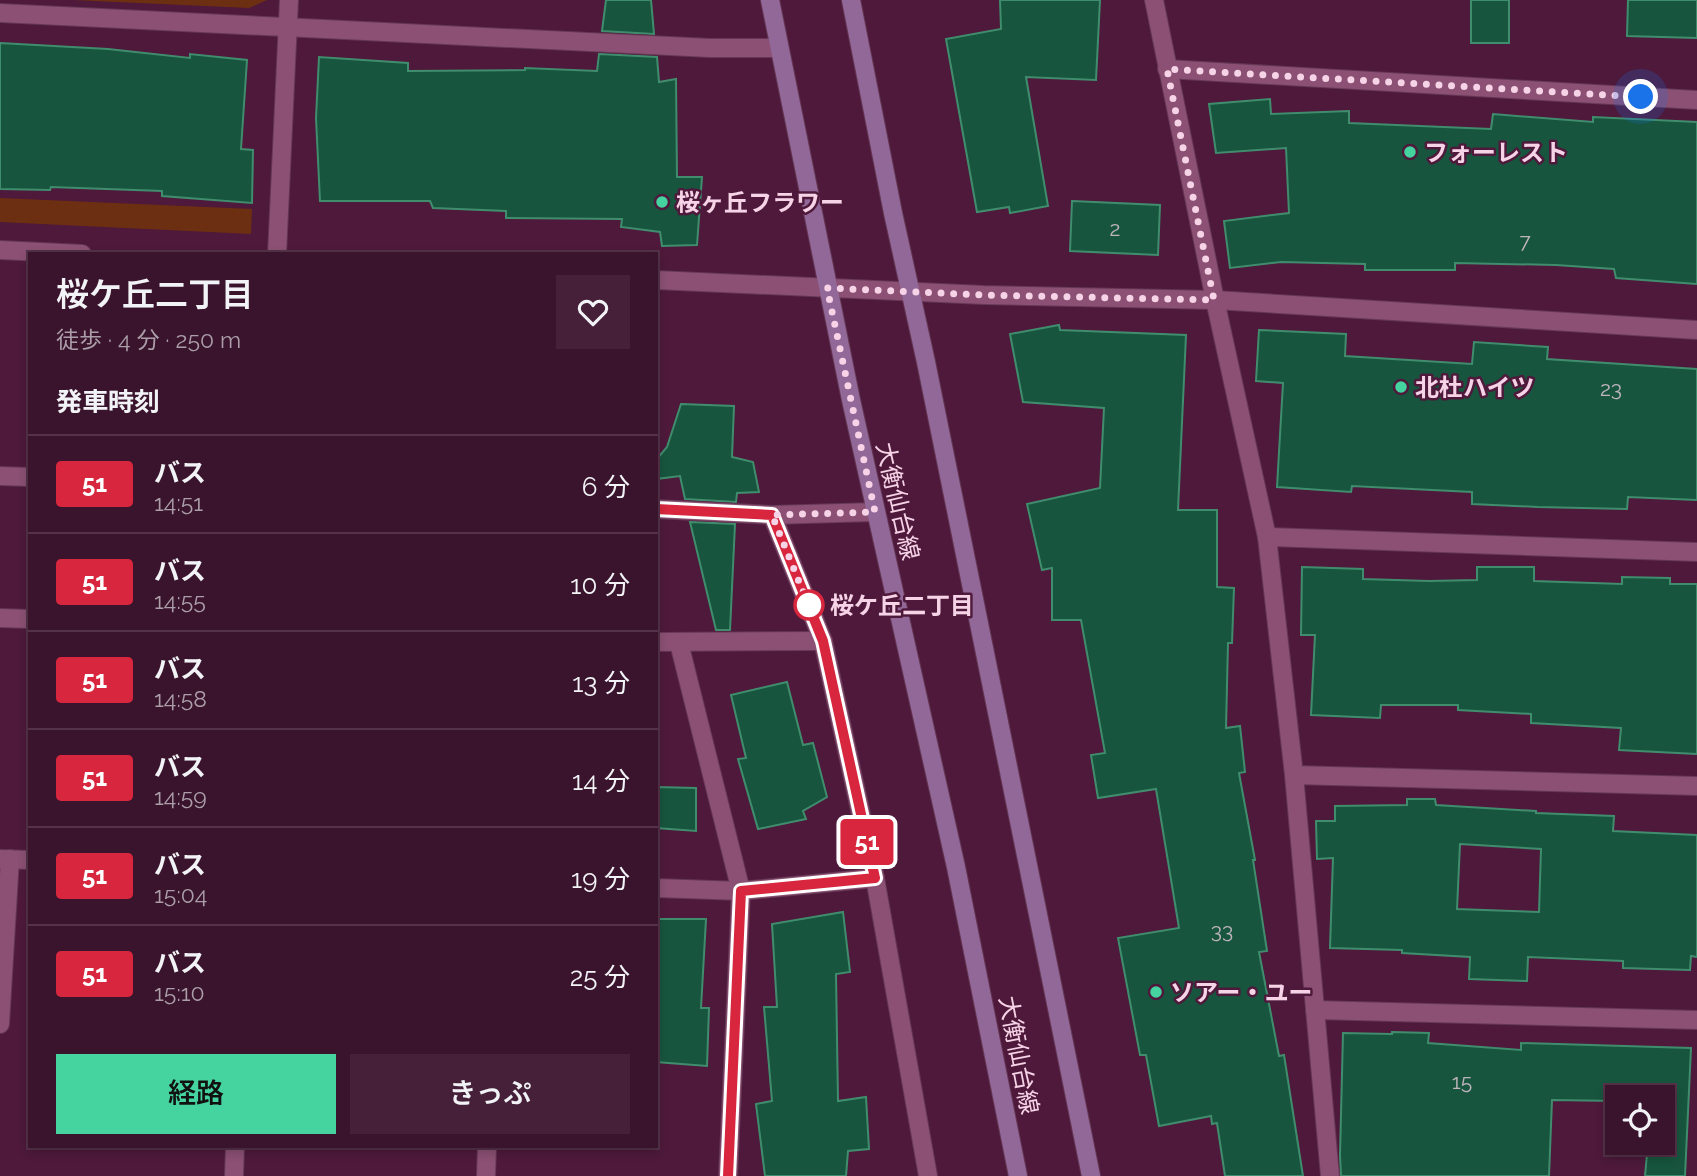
<!DOCTYPE html>
<html lang="ja">
<meta charset="utf-8">
<style>
:root{--surface:#3a132c;--page:#452038;--text:#f1f3f6;--muted:#ab9ea9;--line:#543248;--accent:#45d49f}
body{margin:0;font-family:Raleway,"Noto Sans JP",sans-serif;background:var(--page);color:var(--text);height:100vh;display:flex;flex-direction:column;font-size:26px;white-space:nowrap}
*{box-sizing:border-box;margin:0}
p{font-size:23px;color:var(--muted)}
.icon{flex:none;width:38px;height:38px;fill:none;stroke:currentColor;stroke-width:2;stroke-linecap:round;stroke-linejoin:round}
.map{position:relative;flex:1;overflow:hidden}
.details{position:absolute;left:28px;top:252px;width:630px;height:896px;display:flex;flex-direction:column;background:var(--surface);border-radius:0px;box-shadow:0 4px 10px #0003,0 0 0 2px var(--line)}
.details>*{flex:none}
.badge{padding:0 14px;border-radius:5px;font-size:24px;line-height:46px}
.tools{position:absolute;left:1605px;top:1085px;display:grid;gap:14px}
.tools a{display:grid;place-items:center;width:70px;height:70px;border-radius:0px;background:var(--surface);box-shadow:0 4px 10px #0003,0 0 0 2px var(--line);font-size:35px}
.you{position:absolute;width:35px;height:35px;margin:-18px;border:5px solid #fff;border-radius:50%;background:#1a73e8;box-shadow:0 0 0 10px #1a73e833}
.map>.badge{position:absolute;translate:-50% -50%;box-shadow:0 0 0 4px #fff}
h2{padding:0 28px;font-size:26px;line-height:63px}
.round{display:grid;place-items:center;flex:none;width:74px;height:74px;border-radius:0px;background:var(--page)}
.head{display:flex;align-items:center;justify-content:space-between;height:119px;padding:0 28px}
h1{font-size:33px;font-weight:600;line-height:52px}
.action{display:flex;gap:14px;margin-top:auto;padding:14px 28px}
.action a{flex:1;height:80px;border-radius:0px;background:var(--accent);color:#111;font-size:28px;font-weight:600;line-height:80px;text-align:center}
.action a+a{background:var(--page);color:var(--text)}
ul{padding:0;list-style:none}
li{display:flex;align-items:center;gap:21px;height:98px;padding:0 28px;border-top:2px solid var(--line)}
li div{flex:1}
li b{display:block;font-size:26px}
li em{font-style:normal}
li .badge{min-width:77px;font-weight:700;text-align:center}
.map>svg:first-child{display:block}
</style>
<div class="map">
<svg width="1697" height="1176" viewBox="0 0 1697 1176">
<rect width="100%" height="100%" fill="#4e193b"/>
<!-- green -->
<g fill="#6c2f11">
<polygon points="72,0 267,0 249,8"/>
<polygon points="0,198 252,209 251,234 0,222"/>
</g>
<!-- building -->
<g fill="#17553e" stroke="#408d6e" stroke-width="2" fill-rule="evenodd">
<polygon points="606,0 651,0 654,34 602,31"/>
<polygon points="1000,0 1100,0 1096,80 1026,77 1048,206 1010,213 1009,207 977,212 946,39 1001,29"/>
<rect x="1471" y="0" width="38" height="43"/>
<polygon points="1628,0 1697,0 1697,38 1627,36"/>
<polygon points="0,43 108,49 190,58 190,54 247,60 241,149 253,150 252,203 162,196 162,191 51,187 50,190 0,189"/>
<polygon points="599,54 657,57 659,82 676,79 677,177 702,177 697,245 662,246 660,232 621,227 622,219 506,218 506,211 433,208 430,201 320,201 316,118 319,57 408,63 408,71 525,70 525,68 597,71"/>
<polygon points="1270,99 1271,114 1349,111 1349,123 1491,129 1493,114 1593,122 1593,117 1697,122 1697,284 1616,278 1614,269 1556,265 1455,263 1455,270 1365,270 1365,264 1281,262 1230,268 1224,221 1289,213 1286,148 1216,153 1209,104"/>
<polygon points="1072,201 1160,205 1158,255 1070,251"/>
<polygon points="1059,325 1060,330 1186,335 1178,510 1217,510 1217,587 1234,588 1232,643 1228,643 1226,728 1240,726 1245,772 1239,773 1255,860 1253,860 1267,951 1259,952 1279,1056 1284,1055 1303,1176 1225,1176 1217,1123 1212,1124 1211,1116 1159,1126 1146,1055 1140,1055 1118,938 1179,928 1156,789 1098,798 1091,755 1105,753 1081,620 1052,620 1052,568 1042,570 1027,504 1100,488 1104,408 1023,402 1010,334"/>
<polygon points="1259,330 1346,334 1345,356 1472,364 1474,342 1548,347 1547,359 1697,369 1697,500 1628,497 1627,509 1538,507 1472,504 1472,492 1352,486 1351,492 1277,487 1283,383 1256,381"/>
<polygon points="681,404 734,406 732,457 753,462 759,492 737,493 736,502 685,499 680,476 656,479 656,460 667,447"/>
<polygon points="690,522 735,524 730,630 716,630"/>
<polygon points="1302,567 1363,569 1363,579 1429,581 1477,580 1477,567 1534,567 1534,581 1622,584 1622,577 1670,578 1670,584 1697,584 1697,754 1619,750 1621,728 1531,723 1531,714 1458,710 1458,705 1381,705 1380,718 1311,715 1315,635 1301,635"/>
<polygon points="787,682 803,745 813,743 827,797 803,811 806,819 758,829 738,759 746,758 731,695"/>
<polygon points="656,787 696,788 696,831 656,828"/>
<path d="M1407,799H1435L1436,805L1536,811V813L1614,816L1613,831L1697,835V957L1691,956L1690,970L1623,968V961L1528,957L1527,981L1469,979L1470,957L1402,953V950L1330,948L1333,858L1317,859L1316,821H1335V806L1407,805ZM1460,844L1541,849L1539,912L1457,909Z"/>
<polygon points="843,912 850,972 836,974 838,1101 866,1097 869,1149 848,1151 846,1176 765,1176 756,1104 772,1101 764,1007 777,1007 772,924"/>
<polygon points="656,919 706,919 701,1008 709,1008 707,1066 656,1062"/>
<polygon points="1392,1032 1429,1033 1428,1043 1521,1050 1521,1043 1691,1048 1685,1176 1645,1176 1648,1143 1662,1143 1662,1097 1617,1097 1617,1101 1552,1100 1549,1176 1341,1176 1340,1155 1343,1033 1392,1034"/>
</g>
<g fill="none" stroke-linecap="round" stroke-linejoin="round">
<defs>
<g id="minor">
<polyline points="1154,0 1215,300 1267,537 1294,775 1330,1176"/>
<polyline points="0,13 710,48 779,48"/>
<polyline points="1167,69 1697,100"/>
<polyline points="0,250 82,254"/>
<polyline points="277,254 289,0"/>
<polyline points="656,280 984,295 1215,300 1697,330"/>
<polyline points="0,476 30,477"/>
<polyline points="656,509 772,515 875,512"/>
<polyline points="772,515 823,641 875,878 928,1176"/>
<polyline points="1267,537 1697,552"/>
<polyline points="0,618 30,619"/>
<polyline points="656,642 823,641"/>
<polyline points="679,643 741,891 728,1176"/>
<polyline points="1294,775 1697,786"/>
<polyline points="0,859 30,860"/>
<polyline points="656,888 741,891 875,878"/>
<polyline points="1315,1010 1697,1020"/>
<polyline points="0,1024 10,859"/>
<polyline points="234,1176 235,1146"/>
<polyline points="486,1176 487,1146"/>
</g>
<g id="secondary">
<polyline points="770,0 851,400 956,867 1018,1176"/>
<polyline points="851,0 893,213 926,362 1091,1176"/>
</g>
</defs>
<!-- minor casing -->
<use href="#minor" stroke="#653755" stroke-width="20"/>
<!-- secondary casing -->
<use href="#secondary" stroke="#653755" stroke-width="20"/>
<!-- minor -->
<use href="#minor" stroke="#8b5073" stroke-width="18"/>
<!-- secondary -->
<use href="#secondary" stroke="#926899" stroke-width="18"/>
</g>
<g fill="none" stroke-linecap="round" stroke-linejoin="round">
<defs>
<polyline id="line" points="656,509 772,515 823,641 875,878 741,891 728,1176"/>
</defs>
<!-- line casing -->
<use href="#line" stroke="#fff" stroke-width="16"/>
<!-- line -->
<use href="#line" stroke="#d7263d" stroke-width="10"/>
<!-- walk -->
<polyline stroke="#f6d3e6" stroke-width="7" stroke-dasharray="0 12.6" points="809,605 813,616 772,515 875,512 827,288 984,295 1214,300 1167,69 1641,97"/>
</g>
<!-- markers -->
<g fill="#45d49f" stroke="#4e193b" stroke-width="2.5">
<circle cx="1410" cy="152" r="7"/>
<circle cx="662" cy="202" r="7"/>
<circle cx="1401" cy="387" r="7"/>
<circle cx="1156" cy="992" r="7"/>
</g>
<circle fill="#fff" stroke="#d7263d" stroke-width="3.5" cx="809" cy="605" r="14"/>
<g text-anchor="middle" dominant-baseline="central" stroke-width="5" stroke-linejoin="round" paint-order="stroke">
<!-- number labels -->
<g font-size="21" fill="#beb4bc">
<text x="1115" y="228">2</text>
<text x="1525" y="240">7</text>
<text x="1611" y="388">23</text>
<text x="1222" y="930">33</text>
<text x="1462" y="1081">15</text>
</g>
<!-- poi labels -->
<g font-size="24" font-weight="bold" fill="#f6d3e6" stroke="#4e193b" text-anchor="start">
<text x="1424" y="152">フォーレスト</text>
<text x="676" y="202">桜ヶ丘フラワー</text>
<text x="1415" y="387">北杜ハイツ</text>
<text x="1170" y="992">ソアー・ユー</text>
</g>
<!-- street labels -->
<g font-size="24" fill="#f6d3e6" stroke="#4e193b">
<text transform="translate(898 501) rotate(77)">大衡仙台線</text>
<text transform="translate(1019 1055) rotate(79)">大衡仙台線</text>
</g>
<!-- stop labels -->
<g font-size="24" font-weight="bold" fill="#f6d3e6" stroke="#4e193b" text-anchor="start">
<text x="830" y="605">桜ケ丘二丁目</text>
</g>
</g>
</svg>
<div class="tools">
<a><svg class="icon" aria-label="locate" viewBox="0 0 24 24"><circle cx="12" cy="12" r="6"/><path d="M12 2v4M12 18v4M2 12h4M18 12h4"/></svg></a>
</div>
<div class="you" style="left:1641px;top:97px"></div>
<b class="badge" style="left:867px;top:842px;background:#d7263d;color:#fff">51</b>
<section class="details">
<div class="head"><div><h1>桜ケ丘二丁目</h1><p>徒歩 · 4 分 · 250 m</p></div><a class="round"><svg class="icon" aria-label="heart" viewBox="0 0 24 24"><path d="M12 20l-8-8c-3-5 5-10 8-4 3-6 11-1 8 4z"/></svg></a></div>
<h2>発車時刻</h2>
<ul>
<li><span class="badge" style="background:#d7263d;color:#fff">51</span><div><b>バス</b><p>14:51</p></div><em>6 分</em></li>
<li><span class="badge" style="background:#d7263d;color:#fff">51</span><div><b>バス</b><p>14:55</p></div><em>10 分</em></li>
<li><span class="badge" style="background:#d7263d;color:#fff">51</span><div><b>バス</b><p>14:58</p></div><em>13 分</em></li>
<li><span class="badge" style="background:#d7263d;color:#fff">51</span><div><b>バス</b><p>14:59</p></div><em>14 分</em></li>
<li><span class="badge" style="background:#d7263d;color:#fff">51</span><div><b>バス</b><p>15:04</p></div><em>19 分</em></li>
<li><span class="badge" style="background:#d7263d;color:#fff">51</span><div><b>バス</b><p>15:10</p></div><em>25 分</em></li>
</ul>
<div class="action"><a>経路</a><a>きっぷ</a></div>
</section>
</div>
